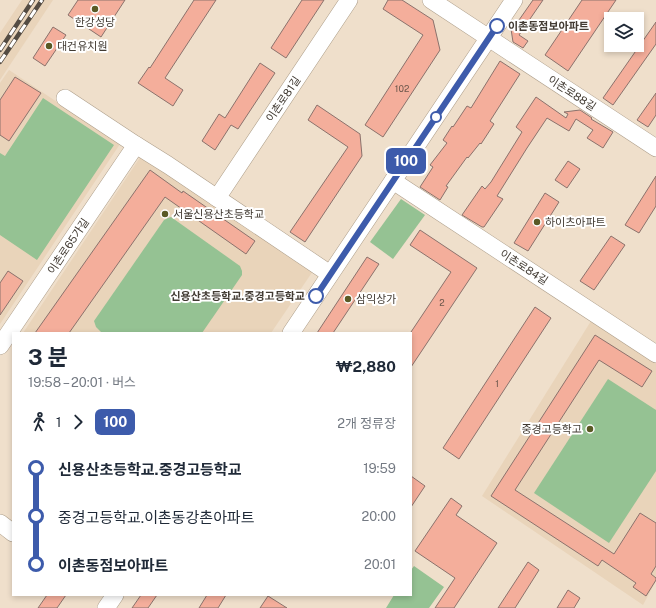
<!DOCTYPE html>
<html lang="ko">
<meta charset="utf-8">
<style>
:root{--surface:#fff;--page:#f6f6f7;--text:#1f2937;--muted:#747a83}
body{margin:0;font-family:"Public Sans","Noto Sans KR",sans-serif;background:var(--page);color:var(--text);height:100vh;display:flex;flex-direction:column;font-size:15px;white-space:nowrap}
*{box-sizing:border-box;margin:0}
p{font-size:13px;color:var(--muted)}
.icon{flex:none;width:22px;height:22px;fill:none;stroke:currentColor;stroke-width:2;stroke-linecap:round;stroke-linejoin:round}
.map{position:relative;flex:1;overflow:hidden}
.drawer{position:absolute;left:12px;top:332px;width:400px;height:264px;display:flex;flex-direction:column;background:var(--surface);border-radius:0px;box-shadow:0 2px 6px #0003}
.drawer>*{flex:none}
.badge{padding:0 8px;border-radius:6px;font-size:14px;line-height:26px}
.controls{position:absolute;left:604px;top:12px;display:grid;gap:8px}
.controls a{display:grid;place-items:center;width:40px;height:40px;border-radius:0px;background:var(--surface);box-shadow:0 2px 6px #0003;font-size:20px}
.map>.badge{position:absolute;translate:-50% -50%;box-shadow:0 0 0 2px #fff}
.legs{display:flex;align-items:center;gap:6px;height:44px;padding:0 16px;font-size:13px}
.legs p{margin-inline-start:auto}
.headline{display:flex;align-items:center;justify-content:space-between;height:68px;padding:0 16px}
h1{font-size:22px;font-weight:700;line-height:30px}
ul{padding:0 16px;list-style:none}
li{display:flex;align-items:center;gap:14px;height:48px;font-size:15px}
li i{display:grid;place-items:center;width:6px;height:100%;margin:0 5px;background:currentColor}
li i::after{content:'';width:10px;height:10px;margin:-5px;border:3px solid;border-radius:50%;background:var(--surface)}
li p{margin-inline-start:auto}
li:first-child i{background:linear-gradient(#0000 50%,currentColor 0)}
li:last-child i{background:linear-gradient(currentColor 50%,#0000 0)}
.map>svg:first-child{display:block}
</style>
<div class="map">
<svg width="656" height="608" viewBox="0 0 656 608">
<rect width="100%" height="100%" fill="#efdfcb"/>
<!-- built -->
<g fill="#e9d4ba">
<polygon points="22,0 53,0 0,80 0,33"/>
<polygon points="9,70 120,144 0,324 0,83"/>
<polygon points="141,156 313,271 271,333 23,333"/>
<polygon points="591,321 656,363 656,581 643,605 482,496"/>
</g>
<!-- green -->
<g fill="#95c293">
<polygon points="43,98 114,145 37,260 0,235 0,153 5,156"/>
<polygon points="401,199 425,215 393,259 370,242"/>
<polygon points="171,217 240,266 242,271 242,275 202,333 102,333 96,327 94,321 164,220 168,218"/>
<polygon points="608,379 656,410 656,471 609,543 534,493"/>
<polygon points="414,566 444,587 429,608 386,608 394,595 411,595 411,570"/>
</g>
<!-- building -->
<g fill="#f4ae9b" stroke="#8b726c">
<polygon points="78,0 125,0 101,37 68,15"/>
<polygon points="194,0 216,0 165,78 183,90 173,106 138,83 149,67 150,68"/>
<polygon points="302,0 324,0 286,58 271,48"/>
<polygon points="388,0 402,0 433,20 440,50 383,137 365,125 423,35 383,9"/>
<polygon points="533,0 543,0 519,35 528,41 523,48 513,42 511,29 512,30"/>
<polygon points="582,0 616,0 568,71 545,55"/>
<polygon points="656,22 656,44 613,105 603,98"/>
<polygon points="53,27 66,35 45,66 33,58"/>
<polygon points="500,61 520,74 490,121 494,124 481,144 480,143 468,158 467,157 446,186 448,187 440,200 420,187 433,167 430,165 447,143 443,140 452,126 453,127 467,106 471,108"/>
<polygon points="260,63 275,73 238,129 231,125 215,150 202,141 219,114 225,118"/>
<polygon points="15,77 41,93 9,141 0,135 0,100"/>
<polygon points="656,93 656,115 648,127 637,120"/>
<polygon points="536,97 566,118 568,114 564,112 580,110 592,118 591,119 613,132 603,148 587,138 593,130 576,119 569,131 547,118 527,148 497,196 503,199 484,227 482,227 462,215 482,186 485,189 491,182 522,132 516,127"/>
<polygon points="317,105 360,134 362,156 305,242 290,232 348,147 308,120"/>
<polygon points="568,161 580,169 567,188 555,180"/>
<polygon points="150,170 182,193 183,191 255,241 246,254 165,197 69,333 35,333"/>
<polygon points="656,176 656,206 639,233 625,225"/>
<polygon points="545,193 559,202 528,251 514,243"/>
<polygon points="420,230 477,268 411,367 411,332 451,272 410,245"/>
<polygon points="611,236 625,245 594,290 580,281"/>
<polygon points="367,257 379,264 333,333 317,333"/>
<polygon points="8,271 23,281 0,315 0,283"/>
<polygon points="535,307 551,318 459,459 443,448"/>
<polygon points="595,335 652,371 642,387 599,360 515,490 614,554 640,513 656,523 656,566 651,574 656,578 656,580 646,596 633,587 636,583 602,560 598,566 491,496"/>
<polygon points="411,476 425,486 411,507"/>
<polygon points="451,498 462,506 456,515 497,543 454,608 435,608 455,578 415,551"/>
<polygon points="528,562 539,570 515,608 498,608"/>
<polygon points="568,590 580,598 574,608 557,608"/>
<polygon points="47,595 66,595 57,608 38,608"/>
<polygon points="141,595 157,595 148,608 132,608"/>
<polygon points="207,595 226,595 218,608 199,608"/>
<polygon points="268,596 287,608 260,608"/>
</g>
<g fill="none" stroke-linecap="round" stroke-linejoin="round">
<defs>
<g id="minor">
<polyline points="431,0 656,148"/>
<polyline points="65,98 136,145 168,165 330,274"/>
<polyline points="393,181 656,354"/>
<polyline points="217,198 349,0"/>
<polyline points="291,333 514,0"/>
<polyline points="0,346 136,145"/>
<polyline points="0,523 13,533"/>
<polyline points="106,608 115,595"/>
</g>
</defs>
<!-- minor casing -->
<use href="#minor" stroke="#ae9f8b" stroke-width="18"/>
<!-- minor -->
<use href="#minor" stroke="#fff" stroke-width="17"/>
<defs>
<g id="rail">
<polyline points="0,50 33,0"/>
<polyline points="0,62 42,0"/>
</g>
</defs>
<!-- rail casing -->
<use href="#rail" stroke="#544c43" stroke-width="4.5"/>
<!-- rail -->
<use href="#rail" stroke="#fff" stroke-width="3" stroke-dasharray="9" stroke-linecap="butt"/>
</g>
<g fill="none" stroke-linecap="round" stroke-linejoin="round">
<defs>
<polyline id="line-1" points="316,296 497,26"/>
</defs>
<!-- line-1 casing -->
<use href="#line-1" stroke="#fff" stroke-width="9"/>
<!-- line-1 -->
<use href="#line-1" stroke="#3d5bab" stroke-width="6"/>
</g>
<!-- markers -->
<g fill="#5a5925" stroke="#fff" stroke-width="1.5">
<circle cx="95" cy="9" r="4"/>
<circle cx="49" cy="46" r="4"/>
<circle cx="165" cy="214" r="4"/>
<circle cx="537" cy="222" r="4"/>
<circle cx="348" cy="299" r="4"/>
<circle cx="590" cy="429" r="4"/>
</g>
<g fill="#fff" stroke="#3d5bab" stroke-width="2">
<circle cx="497" cy="26" r="7"/>
<circle cx="436" cy="117" r="5"/>
<circle cx="316" cy="296" r="7"/>
</g>
<g text-anchor="middle" dominant-baseline="central" stroke-width="4" stroke-linejoin="round" paint-order="stroke">
<!-- number labels -->
<g font-size="9" fill="#6e584d">
<text x="402" y="88">102</text>
<text x="442" y="302">2</text>
<text x="497" y="383">1</text>
</g>
<!-- poi labels -->
<g font-size="11" fill="#423b33" stroke="#fff" text-anchor="start">
<text x="95" y="22" text-anchor="middle">한강성당</text>
<text x="57" y="46">대건유치원</text>
<text x="173" y="214">서울신용산초등학교</text>
<text x="545" y="222">하이츠아파트</text>
<text x="356" y="299">삼익상가</text>
<text x="582" y="429" text-anchor="end">중경고등학고</text>
</g>
<!-- stop labels -->
<g font-size="11" font-weight="bold" fill="#423b33" stroke="#fff" text-anchor="start">
<text x="508" y="26">이촌동점보아파트</text>
<text x="305" y="296" text-anchor="end">신용산초등학교.중경고등학교</text>
</g>
<!-- street labels -->
<g font-size="11" fill="#423b33" stroke="#fff">
<text transform="translate(572 93) rotate(33)">이촌로88길</text>
<text transform="translate(283 99) rotate(-56)">이촌로81길</text>
<text transform="translate(68 246) rotate(-56)">이촌로65가길</text>
<text transform="translate(524 267) rotate(33)">이촌로84길</text>
</g>
</g>
</svg>
<div class="controls">
<a><svg class="icon" aria-label="layers" viewBox="0 0 24 24"><path d="M12 4l9 5-9 5-9-5zM3 14l9 5 9-5"/></svg></a>
</div>
<b class="badge" style="left:406px;top:161px;background:#3d5bab;color:#fff">100</b>
<section class="drawer">
<div class="headline"><div><h1>3 분</h1><p>19:58 – 20:01 · 버스</p></div><b>₩2,880</b></div>
<div class="legs"><svg class="icon" aria-label="walk" viewBox="0 0 24 24"><circle cx="13" cy="4" r="2"/><path d="M13 8l-2 6 4 7M11 14l-3 7M7 12l3-4h3l4 4"/></svg>1<svg class="icon" aria-label="forward" viewBox="0 0 24 24"><path d="M9 5l7 7-7 7"/></svg><b class="badge" style="background:#3d5bab;color:#fff">100</b><p>2개 정류장</p></div>
<ul>
<li><i style="color:#3d5bab"></i><b>신용산초등학교.중경고등학교</b><p>19:59</p></li>
<li><i style="color:#3d5bab"></i><span>중경고등학교.이촌동강촌아파트</span><p>20:00</p></li>
<li><i style="color:#3d5bab"></i><b>이촌동점보아파트</b><p>20:01</p></li>
</ul>
</section>
</div>
